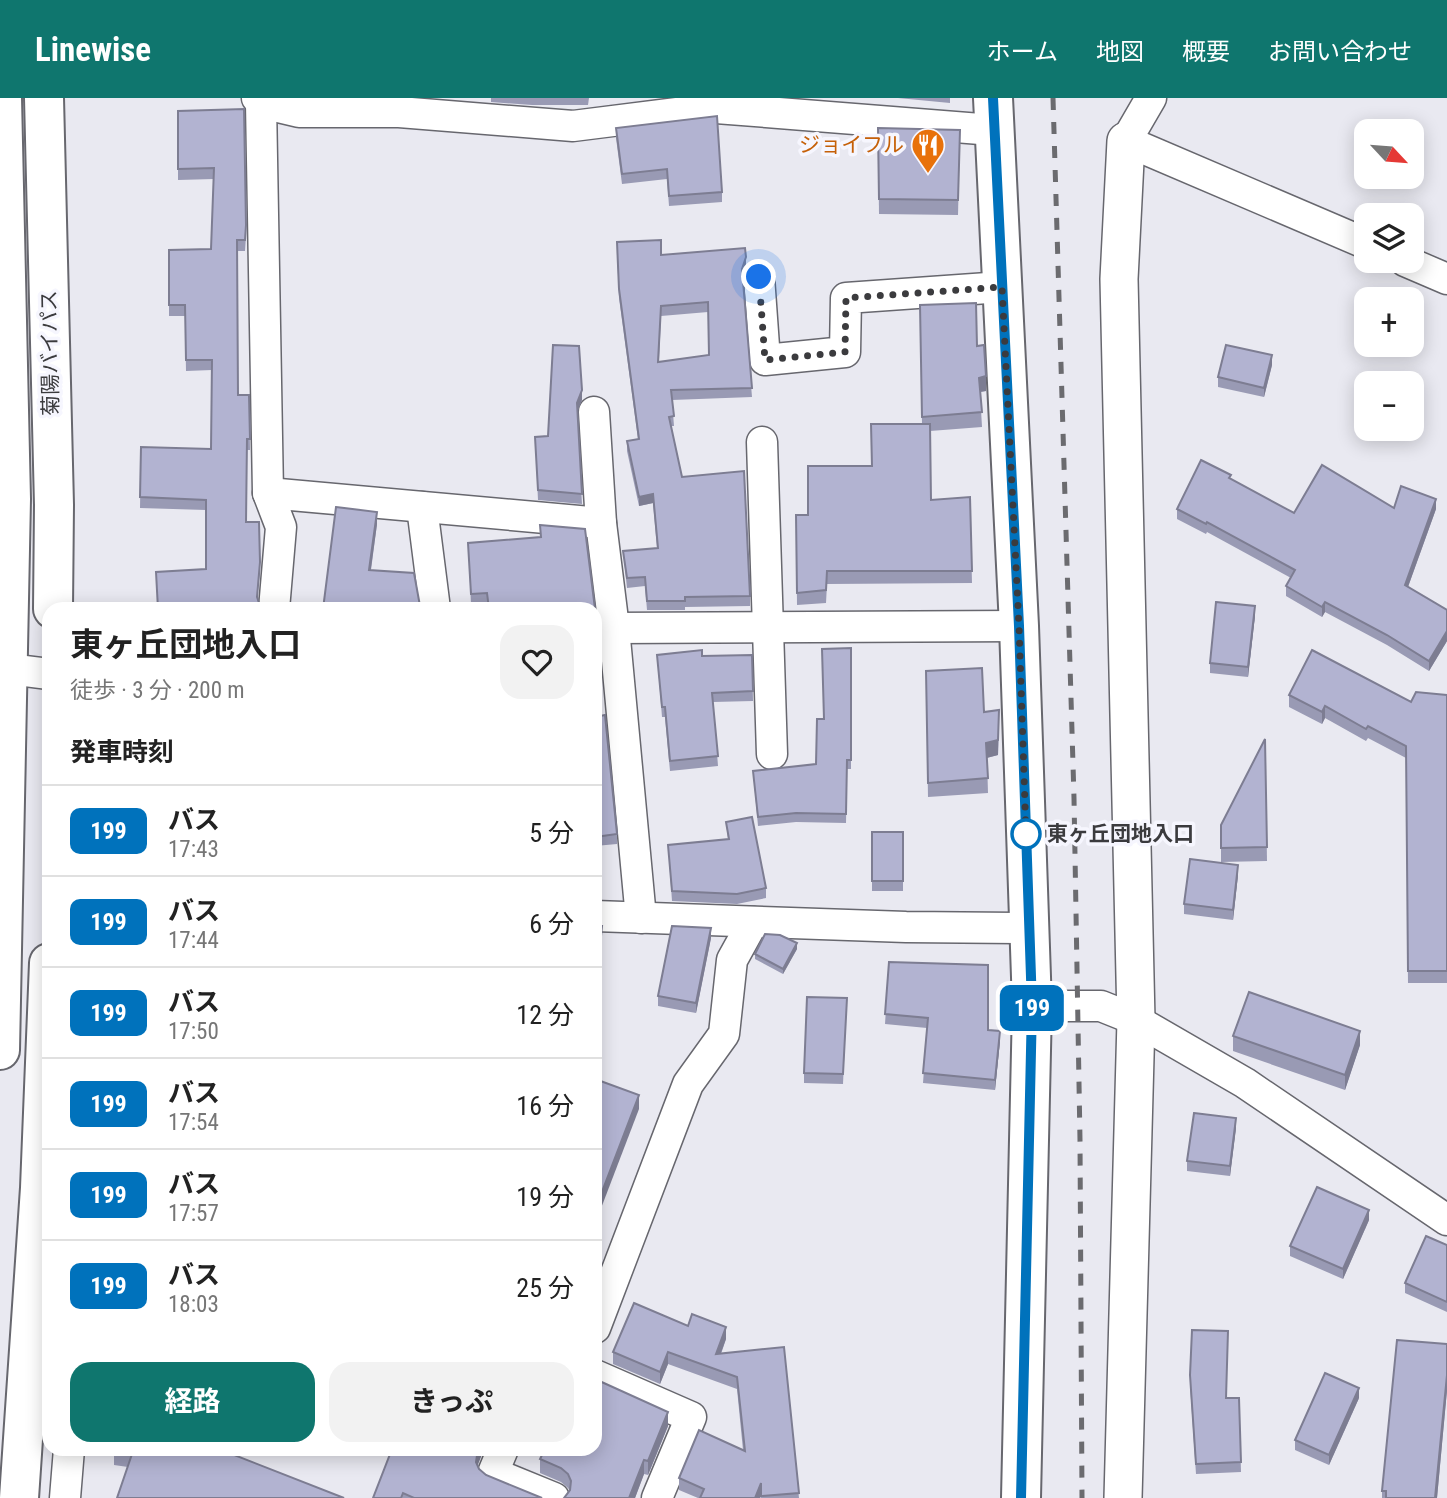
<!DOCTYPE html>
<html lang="ja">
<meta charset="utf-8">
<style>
:root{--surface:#fff;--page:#f2f2f2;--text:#222;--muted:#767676;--line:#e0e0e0;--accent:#0f766e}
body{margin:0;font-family:"Roboto Condensed","Noto Sans JP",sans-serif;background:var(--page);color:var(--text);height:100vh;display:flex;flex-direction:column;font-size:26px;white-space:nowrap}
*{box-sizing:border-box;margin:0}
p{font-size:23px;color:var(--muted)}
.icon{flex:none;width:38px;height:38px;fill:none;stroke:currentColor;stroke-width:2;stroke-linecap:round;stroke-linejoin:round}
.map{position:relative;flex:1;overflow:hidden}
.side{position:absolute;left:42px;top:504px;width:560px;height:854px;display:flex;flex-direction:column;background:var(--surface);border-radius:21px;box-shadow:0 4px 18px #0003}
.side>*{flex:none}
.badge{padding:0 14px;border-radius:10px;font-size:24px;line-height:46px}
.needle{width:46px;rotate:116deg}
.controls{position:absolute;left:1354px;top:21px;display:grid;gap:14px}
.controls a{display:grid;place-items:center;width:70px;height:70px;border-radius:14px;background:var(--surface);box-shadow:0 4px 18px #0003;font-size:35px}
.you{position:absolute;width:35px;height:35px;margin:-18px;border:5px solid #fff;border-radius:50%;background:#1a73e8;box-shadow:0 0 0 10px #1a73e833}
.map>.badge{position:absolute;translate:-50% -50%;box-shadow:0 0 0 4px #fff}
h2{padding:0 28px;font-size:26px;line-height:63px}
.round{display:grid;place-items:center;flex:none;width:74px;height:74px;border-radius:21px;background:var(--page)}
.summary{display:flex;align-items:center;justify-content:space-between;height:119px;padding:0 28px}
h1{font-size:33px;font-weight:700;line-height:52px}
.cta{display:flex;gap:14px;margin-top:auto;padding:14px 28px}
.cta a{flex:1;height:80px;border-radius:21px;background:var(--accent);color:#fff;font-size:28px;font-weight:700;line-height:80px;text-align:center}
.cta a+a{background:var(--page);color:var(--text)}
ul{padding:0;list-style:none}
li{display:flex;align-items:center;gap:21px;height:91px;padding:0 28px;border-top:2px solid var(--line)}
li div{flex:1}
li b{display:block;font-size:26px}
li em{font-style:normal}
li .badge{min-width:77px;font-weight:700;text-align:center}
header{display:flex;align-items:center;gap:42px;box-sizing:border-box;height:98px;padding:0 35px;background:var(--accent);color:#fff}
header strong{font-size:33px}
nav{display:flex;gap:38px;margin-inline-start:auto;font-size:24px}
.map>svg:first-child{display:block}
</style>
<header>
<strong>Linewise</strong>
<nav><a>ホーム</a><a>地図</a><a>概要</a><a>お問い合わせ</a></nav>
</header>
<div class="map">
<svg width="1447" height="1400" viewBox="0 0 1447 1400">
<rect width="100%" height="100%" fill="#e9e9f1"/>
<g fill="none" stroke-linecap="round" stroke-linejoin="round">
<defs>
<g id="minor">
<polyline points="257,0 261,5 299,14 399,14 573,28 716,10 993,32"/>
<polyline points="1151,0 1126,43 1367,146"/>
<polyline points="261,5 268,395 281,429 274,511"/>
<polyline points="1405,163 1447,181"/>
<polyline points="759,179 765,262 845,254 846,200 1002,189"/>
<polyline points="594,314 601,425 614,530 641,820"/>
<polyline points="762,344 772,656"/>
<polyline points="268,395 601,425"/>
<polyline points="422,409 435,511"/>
<polyline points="614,530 1019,528"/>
<polyline points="0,570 49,576"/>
<polyline points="595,818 906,829 1029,830"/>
<polyline points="1032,908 1101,908 1136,922 1245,985 1447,1122"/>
<polyline points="595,1230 688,986 724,936 732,862 753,824"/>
<polyline points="595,1277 691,1319 657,1400"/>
<polyline points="503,1351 493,1375 554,1400"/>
<polyline points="65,1400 69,1351"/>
</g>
<polyline id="tertiary" points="1123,1400 1136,922 1119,181 1126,43"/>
<polyline id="secondary" points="993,0 1019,528 1032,908 1021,1400"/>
<g id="trunk">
<polyline points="44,0 54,407 53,511"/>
<polyline points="0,952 11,401 2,0"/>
<polyline points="19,1400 40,1090 49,865"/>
</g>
</defs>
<!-- minor casing -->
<use href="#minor" stroke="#67676e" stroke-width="33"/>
<!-- tertiary casing -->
<use href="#tertiary" stroke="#67676e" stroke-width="40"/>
<!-- secondary casing -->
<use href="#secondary" stroke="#67676e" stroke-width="42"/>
<!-- trunk casing -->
<use href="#trunk" stroke="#67676e" stroke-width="42"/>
<!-- minor -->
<use href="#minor" stroke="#fff" stroke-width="30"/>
<!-- tertiary -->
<use href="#tertiary" stroke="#fff" stroke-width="37"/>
<!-- secondary -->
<use href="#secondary" stroke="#fff" stroke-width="38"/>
<!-- trunk -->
<use href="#trunk" stroke="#fff" stroke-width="38"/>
<!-- rail -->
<polyline stroke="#6b6b6f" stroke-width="5" stroke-dasharray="12 12" stroke-linecap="butt" points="1053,0 1074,700 1080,1042 1082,1400"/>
</g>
<!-- wall -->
<g fill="#999ab4" fill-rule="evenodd">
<polygon points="491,0 589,0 588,7 532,7 491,4"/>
<polygon points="898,0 950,0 950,5"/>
<polygon points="244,11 246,138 245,153 237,153 238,297 249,297 250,352 247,352 246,424 260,475 257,501 261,511 158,511 156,474 206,471 206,412 140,410 141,349 211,351 212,272 186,273 185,218 169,218 169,152 211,151 214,81 178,82 178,13"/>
<polygon points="616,30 722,94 722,104 669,108 667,81 622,86 616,40"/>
<polygon points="878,30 960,32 958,117 879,116"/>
<path d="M617,154L661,157L746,169L742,178L752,299L672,302L674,328H671L682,379L750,498V508L685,509V512H647L645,488L627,490L623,453L657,450L653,405L639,408L627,353V343L638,341L619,200ZM708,214L709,257L659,264L661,218Z"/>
<polygon points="920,207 977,248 986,293 980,294 982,329 930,333 931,402 970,399 972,485 827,486 826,505 797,507 796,417 808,417 872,368 922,326"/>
<polygon points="1272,267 1264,299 1218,289 1218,279"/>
<polygon points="582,302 577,314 582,406 538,402 535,339 548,338"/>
<polygon points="1231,381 1294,415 1394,410 1436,411 1408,489 1447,512 1447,543 1429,573 1387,547 1325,514 1322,519 1286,498 1286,488 1291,480 1207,434 1206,436 1177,421 1177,411"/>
<polygon points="377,426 371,472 420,508 420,511 323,511"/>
<polygon points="540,427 595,511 488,511 487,504 471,506 468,445 540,439"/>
<polygon points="595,514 599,549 599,559 595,560"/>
<polygon points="1255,518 1248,579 1210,575 1210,565"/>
<polygon points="851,550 851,671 847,671 846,725 796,724 758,728 753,673 816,666 824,621"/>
<polygon points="657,557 702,558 752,557 753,603 713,604 718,668 670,673 665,619 662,619"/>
<polygon points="926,573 984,614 999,627 998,657 987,660 988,695 928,699"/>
<polygon points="1289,597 1411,604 1447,597 1447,885 1408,885 1406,660 1368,640 1366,643 1325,620 1322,626 1289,609"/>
<polygon points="595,619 617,736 617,746 595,748"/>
<polygon points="1265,641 1267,763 1221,764 1221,727"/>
<polygon points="726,724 766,790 766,800 737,806 672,803 668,747 728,741"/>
<rect x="872" y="734" width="31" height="59"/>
<polygon points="1238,777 1233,822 1184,816 1184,806"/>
<polygon points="595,828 602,838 597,888 595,888"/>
<polygon points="711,840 696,915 658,908 658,898"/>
<polygon points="797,851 783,876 755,861 755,856"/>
<polygon points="889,864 988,932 1000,943 995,992 923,985 927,930 885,926"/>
<polygon points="847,900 843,986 804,985 804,975"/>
<polygon points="1233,938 1360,947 1345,992 1233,953"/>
<polygon points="1236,1030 1230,1078 1187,1073 1187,1063"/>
<polygon points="1369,1122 1343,1181 1290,1158 1290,1148"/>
<polygon points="1447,1147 1447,1214 1405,1195 1405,1185"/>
<polygon points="688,1228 726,1241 721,1256 784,1249 799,1400 761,1400 761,1399 760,1400 698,1400 679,1392 679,1380 743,1352 737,1291 668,1266 660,1286 613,1266 613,1254"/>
<polygon points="1192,1232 1226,1300 1239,1300 1241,1374 1196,1376 1190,1287"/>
<polygon points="1447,1246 1447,1292 1437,1400 1382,1400 1382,1393"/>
<polygon points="1359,1300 1329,1367 1295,1352 1295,1342"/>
<polygon points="668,1328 648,1377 644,1376 635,1400 564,1400 570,1393 568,1390 561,1384 540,1375 540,1361"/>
<polygon points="114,1351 344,1400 114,1367"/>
<polygon points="484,1351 477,1367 479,1371 486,1377 542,1400 373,1400"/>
</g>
<!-- shaded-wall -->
<g fill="#7d7d92">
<polygon points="746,159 746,169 742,180 742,171"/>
<polygon points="1272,257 1272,267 1264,299 1264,290"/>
<polygon points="986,278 986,293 979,294 979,280"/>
<polygon points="582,292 582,302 577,315 577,305"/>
<polygon points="653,396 653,405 639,408 639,399"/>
<polygon points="1436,401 1436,411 1405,497 1405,487"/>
<polygon points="377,414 377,426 369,484 369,472"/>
<polygon points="1325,504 1325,514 1322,519 1322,509"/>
<polygon points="1255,508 1255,518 1248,579 1248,569"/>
<polygon points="1447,533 1447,543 1429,573 1429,563"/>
<polygon points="1325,608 1325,620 1322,626 1322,614"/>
<polygon points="999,612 998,657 986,660 986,645"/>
<polygon points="1238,767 1238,777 1233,822 1233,812"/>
<polygon points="602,828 602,838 597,888 597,878"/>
<polygon points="711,830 711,840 696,915 696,905"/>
<polygon points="797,845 797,851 783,876 783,871"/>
<polygon points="1000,933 1000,943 995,992 995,982"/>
<polygon points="1360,933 1360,947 1345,992 1345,977"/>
<polygon points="639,997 639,1011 595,1126 595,1112"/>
<polygon points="1236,1020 1236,1030 1230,1078 1230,1068"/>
<polygon points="1369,1112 1369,1122 1343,1181 1343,1171"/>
<polygon points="726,1229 726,1241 716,1268 716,1256"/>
<polygon points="668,1254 668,1266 660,1286 660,1274"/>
<polygon points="1447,1277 1447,1292 1437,1400 1435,1400"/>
<polygon points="1359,1290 1359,1300 1329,1367 1329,1357"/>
<polygon points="668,1314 668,1328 648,1377 648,1363"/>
<polygon points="478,1351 484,1351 477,1369 476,1378 477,1355"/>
<polygon points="644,1362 644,1376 635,1400 629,1400"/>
<polygon points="761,1385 761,1397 760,1400 755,1400"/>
</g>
<!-- building -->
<g fill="#b2b3d1" stroke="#7d7d92" stroke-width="2" fill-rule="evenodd">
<polygon points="244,11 246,127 245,142 237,142 238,297 249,297 250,341 247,341 246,424 259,424 260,464 257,499 261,511 158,511 156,474 206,471 206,402 140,399 141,349 211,351 212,262 186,262 185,207 169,207 169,152 211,151 214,70 178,71 178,13"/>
<polygon points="717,18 722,94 669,98 667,71 622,76 616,30"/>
<polygon points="878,30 960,32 958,102 879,101"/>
<path d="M661,142V157L745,150L746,159L742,171L752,290L671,292L674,318L669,319L682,379L744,373L750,498L685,499V503H647L645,479L627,480L623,453L658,450L653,396L639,399L627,343L639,341L619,191L617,144ZM708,204L709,257L658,264L661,208Z"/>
<polygon points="976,205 977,248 984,247 986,278 979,280 982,314 922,319 920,207"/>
<polygon points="553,247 579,248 582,292 577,305 582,396 538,392 535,339 548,338"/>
<polygon points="1226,247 1272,257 1264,290 1218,279"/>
<polygon points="871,326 930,326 931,402 970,399 972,473 827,473 826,492 797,495 796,417 808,417 808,368 872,368"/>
<polygon points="1201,362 1231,377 1229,380 1294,415 1322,367 1394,410 1401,388 1436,401 1405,487 1447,512 1447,533 1429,563 1387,537 1325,504 1322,509 1286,488 1295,472 1207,424 1206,426 1177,411"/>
<polygon points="336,409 377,414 369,472 414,475 420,508 375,506 374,511 323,511"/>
<polygon points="540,427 585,431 595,511 489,511 487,495 471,496 468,445 541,439"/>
<polygon points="1216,504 1255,508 1248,569 1210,565"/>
<polygon points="595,514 599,549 595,550"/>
<polygon points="851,550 851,662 847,662 846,716 796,715 758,719 753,673 816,666 817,621 824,621 822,551"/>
<polygon points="702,552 702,558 752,557 753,593 712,595 718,658 670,663 665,609 662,609 657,557"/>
<polygon points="1312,552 1411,604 1416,594 1447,597 1447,873 1408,873 1406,648 1368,628 1366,631 1325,608 1322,614 1289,597"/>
<polygon points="982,570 984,614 999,612 998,642 986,645 988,680 928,685 926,573"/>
<polygon points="605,617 617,736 595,739 595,619"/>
<polygon points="1265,641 1267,749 1221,750 1221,727"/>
<polygon points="752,719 766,790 737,796 672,793 668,747 729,741 726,724"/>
<rect x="872" y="734" width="31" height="49"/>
<polygon points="1190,761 1238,767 1233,812 1184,806"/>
<polygon points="595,828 602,828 597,878 595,878"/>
<polygon points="672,828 711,830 696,905 658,898"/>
<polygon points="765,836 780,837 797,845 783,871 755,856"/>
<polygon points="889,864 988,867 988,932 1000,933 995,982 923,975 928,920 885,916"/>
<polygon points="1249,894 1360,933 1345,977 1233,938"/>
<polygon points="807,899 847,900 843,976 804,975"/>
<polygon points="595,981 639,997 595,1112"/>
<polygon points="1194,1015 1236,1020 1230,1068 1187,1063"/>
<polygon points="1317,1089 1369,1112 1343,1171 1290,1148"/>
<polygon points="1426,1138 1447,1147 1447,1204 1405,1185"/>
<polygon points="634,1205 688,1228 692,1216 726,1229 716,1256 784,1249 799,1395 761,1398 761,1385 755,1400 700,1400 704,1391 679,1380 699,1332 745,1353 737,1279 668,1254 660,1274 613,1254"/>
<polygon points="1192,1232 1228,1233 1226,1300 1239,1300 1241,1364 1196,1366 1190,1277"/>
<polygon points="1397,1242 1447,1246 1447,1277 1435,1400 1386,1400 1386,1393 1382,1393"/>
<polygon points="1325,1275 1359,1290 1329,1357 1295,1342"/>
<polygon points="595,1281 668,1314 648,1363 644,1362 629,1400 564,1400 570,1392 571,1383 568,1376 561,1370 540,1361 545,1351 595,1351"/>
<polygon points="114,1351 219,1351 344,1400 117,1400 132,1356 114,1352"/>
<polygon points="392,1351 478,1351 476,1364 479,1371 486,1377 542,1400 414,1400 403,1395 401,1400 373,1400"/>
</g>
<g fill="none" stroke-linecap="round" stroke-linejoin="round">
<defs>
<polyline id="line" points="993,0 1019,528 1032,908 1021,1400"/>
</defs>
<!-- line casing -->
<use href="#line" stroke="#fff" stroke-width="16"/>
<!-- line -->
<use href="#line" stroke="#0072bc" stroke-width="10"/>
<!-- walk -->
<polyline stroke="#3b3b3e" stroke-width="7" stroke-dasharray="0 12.6" points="759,179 765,262 845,254 846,200 1002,189 1019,528 1026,736"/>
</g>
<!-- icons -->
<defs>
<symbol id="restaurant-pin" viewBox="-11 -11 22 30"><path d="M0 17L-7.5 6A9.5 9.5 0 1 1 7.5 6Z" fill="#e8710a" stroke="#f6f6fe"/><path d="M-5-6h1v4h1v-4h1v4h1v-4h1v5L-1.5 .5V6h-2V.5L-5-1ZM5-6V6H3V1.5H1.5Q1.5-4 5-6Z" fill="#fff"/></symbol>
</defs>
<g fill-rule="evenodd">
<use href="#restaurant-pin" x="909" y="28" width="38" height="52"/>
</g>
<!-- markers -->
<circle fill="#fff" stroke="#0072bc" stroke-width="3.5" cx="1026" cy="736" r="14"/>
<g text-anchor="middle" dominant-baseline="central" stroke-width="7" stroke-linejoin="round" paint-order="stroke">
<!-- food labels -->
<g font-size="21" fill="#c56008" stroke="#f6f6fe" text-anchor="end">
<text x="904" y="47">ジョイフル</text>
</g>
<!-- street labels -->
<g font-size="21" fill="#3b3b3e" stroke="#f6f6fe">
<text transform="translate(50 255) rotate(-91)">菊陽バイパス</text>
</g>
<!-- stop labels -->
<g font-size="21" font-weight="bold" fill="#3b3b3e" stroke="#f6f6fe" text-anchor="start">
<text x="1047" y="736">東ヶ丘団地入口</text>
</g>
</g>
</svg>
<div class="controls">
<a><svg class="needle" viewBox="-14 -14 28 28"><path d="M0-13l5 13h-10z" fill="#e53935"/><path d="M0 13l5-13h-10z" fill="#767676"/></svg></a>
<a><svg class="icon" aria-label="layers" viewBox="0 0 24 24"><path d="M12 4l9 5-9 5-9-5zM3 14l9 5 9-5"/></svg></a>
<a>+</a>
<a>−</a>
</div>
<div class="you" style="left:759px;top:179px"></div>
<b class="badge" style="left:1032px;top:910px;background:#0072bc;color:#fff">199</b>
<section class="side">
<div class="summary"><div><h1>東ヶ丘団地入口</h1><p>徒歩 · 3 分 · 200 m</p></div><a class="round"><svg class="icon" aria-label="heart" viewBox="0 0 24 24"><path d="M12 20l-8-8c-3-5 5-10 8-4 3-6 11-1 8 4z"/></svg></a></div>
<h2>発車時刻</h2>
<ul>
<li><span class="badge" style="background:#0072bc;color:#fff">199</span><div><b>バス</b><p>17:43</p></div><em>5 分</em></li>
<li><span class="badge" style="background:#0072bc;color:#fff">199</span><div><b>バス</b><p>17:44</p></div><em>6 分</em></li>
<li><span class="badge" style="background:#0072bc;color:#fff">199</span><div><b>バス</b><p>17:50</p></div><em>12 分</em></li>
<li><span class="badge" style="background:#0072bc;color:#fff">199</span><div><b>バス</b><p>17:54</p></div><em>16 分</em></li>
<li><span class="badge" style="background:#0072bc;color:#fff">199</span><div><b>バス</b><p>17:57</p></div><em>19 分</em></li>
<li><span class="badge" style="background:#0072bc;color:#fff">199</span><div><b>バス</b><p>18:03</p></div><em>25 分</em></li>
</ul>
<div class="cta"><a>経路</a><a>きっぷ</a></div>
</section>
</div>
